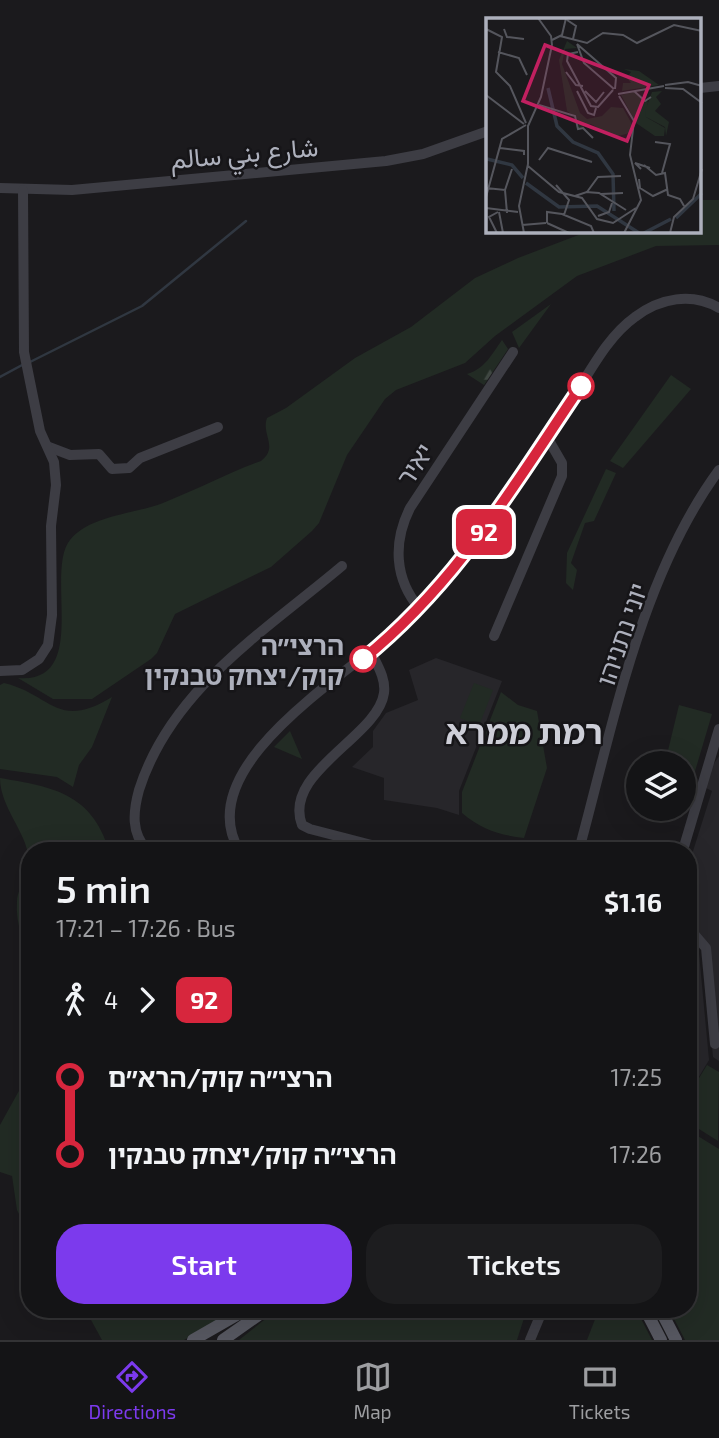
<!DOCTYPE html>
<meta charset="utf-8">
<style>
:root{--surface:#141416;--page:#1d1d1f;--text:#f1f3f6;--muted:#9d9ea1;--line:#333335;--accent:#7c3aed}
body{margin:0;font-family:"Exo 2",Vazirmatn,"Noto Sans Hebrew",sans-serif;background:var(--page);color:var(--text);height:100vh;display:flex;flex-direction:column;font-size:26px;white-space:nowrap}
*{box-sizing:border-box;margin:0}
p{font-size:23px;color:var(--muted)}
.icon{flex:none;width:38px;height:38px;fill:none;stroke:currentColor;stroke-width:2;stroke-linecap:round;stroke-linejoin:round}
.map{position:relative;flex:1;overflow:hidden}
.panel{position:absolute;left:21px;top:842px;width:676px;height:476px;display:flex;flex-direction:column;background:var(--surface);border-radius:28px;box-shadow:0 7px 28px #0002,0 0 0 2px var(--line)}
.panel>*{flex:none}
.badge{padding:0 14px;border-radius:10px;font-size:24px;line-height:46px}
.controls{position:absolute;left:626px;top:751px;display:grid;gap:14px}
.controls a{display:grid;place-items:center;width:70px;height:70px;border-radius:50%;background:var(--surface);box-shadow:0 7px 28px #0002,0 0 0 2px var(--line);font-size:35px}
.map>.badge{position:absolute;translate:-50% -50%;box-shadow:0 0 0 4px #fff}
.legs{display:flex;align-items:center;gap:10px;height:77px;padding:0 35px;font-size:23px}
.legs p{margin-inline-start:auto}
.headline{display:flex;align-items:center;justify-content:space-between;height:119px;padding:0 35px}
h1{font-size:38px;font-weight:600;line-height:52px}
.button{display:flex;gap:14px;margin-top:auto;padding:14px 35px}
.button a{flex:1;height:80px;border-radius:28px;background:var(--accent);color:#fff;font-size:28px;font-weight:600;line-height:80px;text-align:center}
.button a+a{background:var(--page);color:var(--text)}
ul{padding:0 35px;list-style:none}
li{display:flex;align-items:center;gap:24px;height:77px;font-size:26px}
li i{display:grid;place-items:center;width:10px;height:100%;margin:0 9px;background:currentColor}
li i::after{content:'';width:18px;height:18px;margin:-9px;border:5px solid;border-radius:50%;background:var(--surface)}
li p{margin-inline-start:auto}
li:first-child i{background:linear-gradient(#0000 50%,currentColor 0)}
li:last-child i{background:linear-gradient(currentColor 50%,#0000 0)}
.menu{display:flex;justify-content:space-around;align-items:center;height:98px;border-top:2px solid var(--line);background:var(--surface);font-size:19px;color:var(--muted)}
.menu a{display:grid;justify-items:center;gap:4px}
.menu .current{color:var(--accent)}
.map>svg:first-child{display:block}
</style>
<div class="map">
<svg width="719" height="1340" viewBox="0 0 719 1340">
<defs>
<pattern id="forest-firs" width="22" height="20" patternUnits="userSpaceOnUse" patternTransform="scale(1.75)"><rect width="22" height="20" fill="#222b24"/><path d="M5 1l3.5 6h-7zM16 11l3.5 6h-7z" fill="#3f4742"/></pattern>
</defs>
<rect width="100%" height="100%" fill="#1b1a1d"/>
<!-- built -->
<g fill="#27262a">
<polygon points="436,658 502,681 459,791 459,815 437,808 384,800 384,778 352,767 373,747 373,731 386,713 418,700 409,670"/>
<polygon points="719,756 719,1061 713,1057 703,952 696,940 688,935 688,867 712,791 700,785"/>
<polygon points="688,939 696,944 699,953 709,1060 688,1095"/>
</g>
<!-- green -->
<g fill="#222b24">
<path d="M700,200H719V245L656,246L577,276L495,336L465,363L396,390L385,399L347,455L319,523L312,531L271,567L175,614L157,653L151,659L92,699H53L18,678C91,684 44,572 70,540C90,515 135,514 163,503C196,490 228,473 261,461C279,447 261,435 267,418L286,408L355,358L411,327L475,278L518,258L589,231H700Z"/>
<polygon points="551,304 519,348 512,332"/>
<polygon points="671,375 691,389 623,468 610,461"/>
<polygon points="606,469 616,473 594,521 585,523 571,563 577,570 573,590 566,583 567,553"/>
<path d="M4,683C51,694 57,731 112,697L92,747L79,765L73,787L57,777L0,769V685Z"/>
<polygon points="474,683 493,690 479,726 460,718"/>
<path d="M501,692L518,705L537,711L547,768L524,838C500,835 482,830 462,813V792Z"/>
<polygon points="679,705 712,714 693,778 684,775 684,763 665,763"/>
<polygon points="290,731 302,759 274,747"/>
<path d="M0,778C53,787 91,793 109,850H30V971C26,947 15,925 17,901C18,886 30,875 29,859C26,831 0,807 0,778Z"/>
<polygon points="30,1043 30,1236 17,1210 12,1176 0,1172 0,1125 20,1089"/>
<polygon points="707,1065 719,1072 718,1141 688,1122 688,1096"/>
<polygon points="688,1130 719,1149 719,1340 685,1340 669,1309 688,1309"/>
<polygon points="85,1309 239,1309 184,1340 102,1340"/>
<polygon points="278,1309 527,1309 517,1340 239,1340"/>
<polygon points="599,1309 636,1309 652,1340 587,1340"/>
</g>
<!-- forest -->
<path fill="url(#forest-firs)" d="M502,340L508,349L484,385L467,374C485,369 492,354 502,340Z"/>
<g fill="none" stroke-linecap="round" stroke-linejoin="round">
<!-- stream -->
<g stroke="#303741" stroke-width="2.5">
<polyline points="30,362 142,306 246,221"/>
<polyline points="0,377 24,364"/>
</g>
<!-- minor -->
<g stroke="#3d3d44" stroke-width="10">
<polyline points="700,88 719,86"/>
<polyline points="0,188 72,190 386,161 423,154 488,131"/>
<polyline points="49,447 70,455 99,454 112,469 129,468 140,458 218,427"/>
<path d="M420,609C394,579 393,542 410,508L513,352"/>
<polyline points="494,636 562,476 562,463 547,437"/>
<path d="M371,652C377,665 386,678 384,693C378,737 282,772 302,825L310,829L391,850"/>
<polyline points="0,671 22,670 39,659 48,645 52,615 51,526 56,485 54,462 40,431 24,352 23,190"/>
<path d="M147,850C131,833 133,812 139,790C171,689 265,631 342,566"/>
<polyline points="222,850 236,845"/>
<path d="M239,850C188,763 359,668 411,618C477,555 521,475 571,401C590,372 607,337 635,317C660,298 692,292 719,308"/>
<path d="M579,850C613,725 641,576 719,470"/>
<polyline points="683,850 719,729"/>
<polyline points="688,927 706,948 715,1044"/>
<polyline points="530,1340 543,1309"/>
</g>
<!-- major -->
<g stroke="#575861" stroke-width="12">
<polyline points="645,1309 661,1340"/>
<polyline points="660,1309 676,1340"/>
<polyline points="193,1340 247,1309"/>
<polyline points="223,1340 267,1309"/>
</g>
</g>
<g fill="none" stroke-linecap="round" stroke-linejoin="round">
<defs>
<path id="line-1" d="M363,659C459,581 513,486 581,386"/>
</defs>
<!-- line-1 casing -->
<use href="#line-1" stroke="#fff" stroke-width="16"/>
<!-- line-1 -->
<use href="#line-1" stroke="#d7263d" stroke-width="10"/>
</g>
<!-- markers -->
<g fill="#fff" stroke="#d7263d" stroke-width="3.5">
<circle cx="581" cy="386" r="12"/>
<circle cx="363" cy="659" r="12"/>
</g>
<g text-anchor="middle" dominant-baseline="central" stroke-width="5" stroke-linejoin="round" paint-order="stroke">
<!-- street labels -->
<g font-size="26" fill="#adb0bc" stroke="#161518">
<text transform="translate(244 152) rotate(-5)">شارع بني سالم</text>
<text transform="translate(414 464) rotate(-57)">יאיר</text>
<text transform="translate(621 634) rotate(-71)">יוני נתניהו</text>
</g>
<!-- stop labels -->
<g font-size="26" font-weight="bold" fill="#adb0bc" stroke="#161518" text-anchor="end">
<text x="344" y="644">הרצי״ה<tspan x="344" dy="30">קוק/יצחק טבנקין</tspan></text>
</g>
<!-- district labels -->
<g font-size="33" font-weight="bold" fill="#cecfd8" stroke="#161518">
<text x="524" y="731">רמת ממרא</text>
</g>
</g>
<!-- overview -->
<g transform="translate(486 18)">
<rect width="215" height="215" fill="#1b1a1d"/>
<path d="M81,23L91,30L79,31L76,46L94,95L101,101L116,98L125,89L137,90L147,108L144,115L128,119L105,106L93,110L91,100L81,93L73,42ZM138,51L153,53L173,67L136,73L137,65H145L141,60L145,54ZM148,74L162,84L160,99L179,110L178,118H169L150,105L135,77Z" fill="#222b24"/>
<path d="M176,73L170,79L175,86L169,93L183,104L180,118L179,109L160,99L159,93L166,74Z" fill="#222b24"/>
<path fill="none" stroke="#303741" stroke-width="3.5" d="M62,70L71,108L87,124L112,135L127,156L128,193M1,141L26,147L37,160M40,165L73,189L111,188L153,215M190,200L216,175M158,215L185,201"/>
<path fill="none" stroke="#55565d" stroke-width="2" d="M52,0L65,18L66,27M81,2L90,8L87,21M0,11L16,19L10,54L24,68L40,105M18,11L21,19L38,21M74,18L101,25L117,15L137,17L151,25L188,7L216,13M66,22L76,17L80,0M91,26L130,60L129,71M91,26L98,45L128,71M12,34L33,40L41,57M92,34L82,36L81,43L105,88L112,89L127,72M80,54L90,67L97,68M179,67L202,64L216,68M179,70L197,71L216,85M91,73L102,95L108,97L110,90M99,73L110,84L118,74M148,73L159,83L165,79M132,76L178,68M0,77L38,106M133,78L148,103L144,137L155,182L138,215M53,87L89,98L92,111L97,110L107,120M169,124L184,126L176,155M14,130L38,133V137M53,142L62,130L106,144M158,147L170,157L179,155L182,177L194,181L198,188M42,148L73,174L96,180L111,201L127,205L150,190M155,151L149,145L164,150M153,161L154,170L167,178L182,171M70,167L83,182L78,197M0,170L19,172L26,151M19,172L21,195M100,174L113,175L140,192M115,176L137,175M89,178L101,174L112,159L135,158M0,179L16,121L40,107M0,190L32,194M13,194L17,215M112,198L123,194L126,185M61,205V194L76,196L105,208L108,215M61,205L83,215M36,207L60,205M11,215L3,199L12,194M38,215L33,188L42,146V108L55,79L66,27M184,215L188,199L207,181L216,151"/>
<path fill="#c12060" fill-opacity="0.15" stroke="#c12060" stroke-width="3.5" d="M59,27L163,67L141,123L37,83Z"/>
<rect width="215" height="215" fill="none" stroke="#adb0bc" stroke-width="3.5"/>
</g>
</svg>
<div class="controls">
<a><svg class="icon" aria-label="layers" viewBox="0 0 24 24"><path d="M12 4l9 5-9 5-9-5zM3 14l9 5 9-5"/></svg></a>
</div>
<b class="badge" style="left:484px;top:532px;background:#d7263d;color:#fff">92</b>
<section class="panel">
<div class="headline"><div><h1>5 min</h1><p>17:21 – 17:26 · Bus</p></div><b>$1.16</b></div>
<div class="legs"><svg class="icon" aria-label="walk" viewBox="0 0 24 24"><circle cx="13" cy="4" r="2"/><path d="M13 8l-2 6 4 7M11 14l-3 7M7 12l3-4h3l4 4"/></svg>4<svg class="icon" aria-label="forward" viewBox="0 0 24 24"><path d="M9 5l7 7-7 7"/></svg><b class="badge" style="background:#d7263d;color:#fff">92</b></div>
<ul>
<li><i style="color:#d7263d"></i><b>הרצי״ה קוק/הרא״ם</b><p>17:25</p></li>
<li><i style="color:#d7263d"></i><b>הרצי״ה קוק/יצחק טבנקין</b><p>17:26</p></li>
</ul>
<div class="button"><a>Start</a><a>Tickets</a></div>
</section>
</div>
<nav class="menu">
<a class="current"><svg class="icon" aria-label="directions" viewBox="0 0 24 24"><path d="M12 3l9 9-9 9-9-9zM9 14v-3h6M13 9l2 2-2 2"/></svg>Directions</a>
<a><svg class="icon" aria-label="map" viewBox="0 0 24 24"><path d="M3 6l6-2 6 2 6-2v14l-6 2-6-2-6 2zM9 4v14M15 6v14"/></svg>Map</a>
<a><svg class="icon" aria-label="tickets" viewBox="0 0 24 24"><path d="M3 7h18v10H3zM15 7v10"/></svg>Tickets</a>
</nav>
